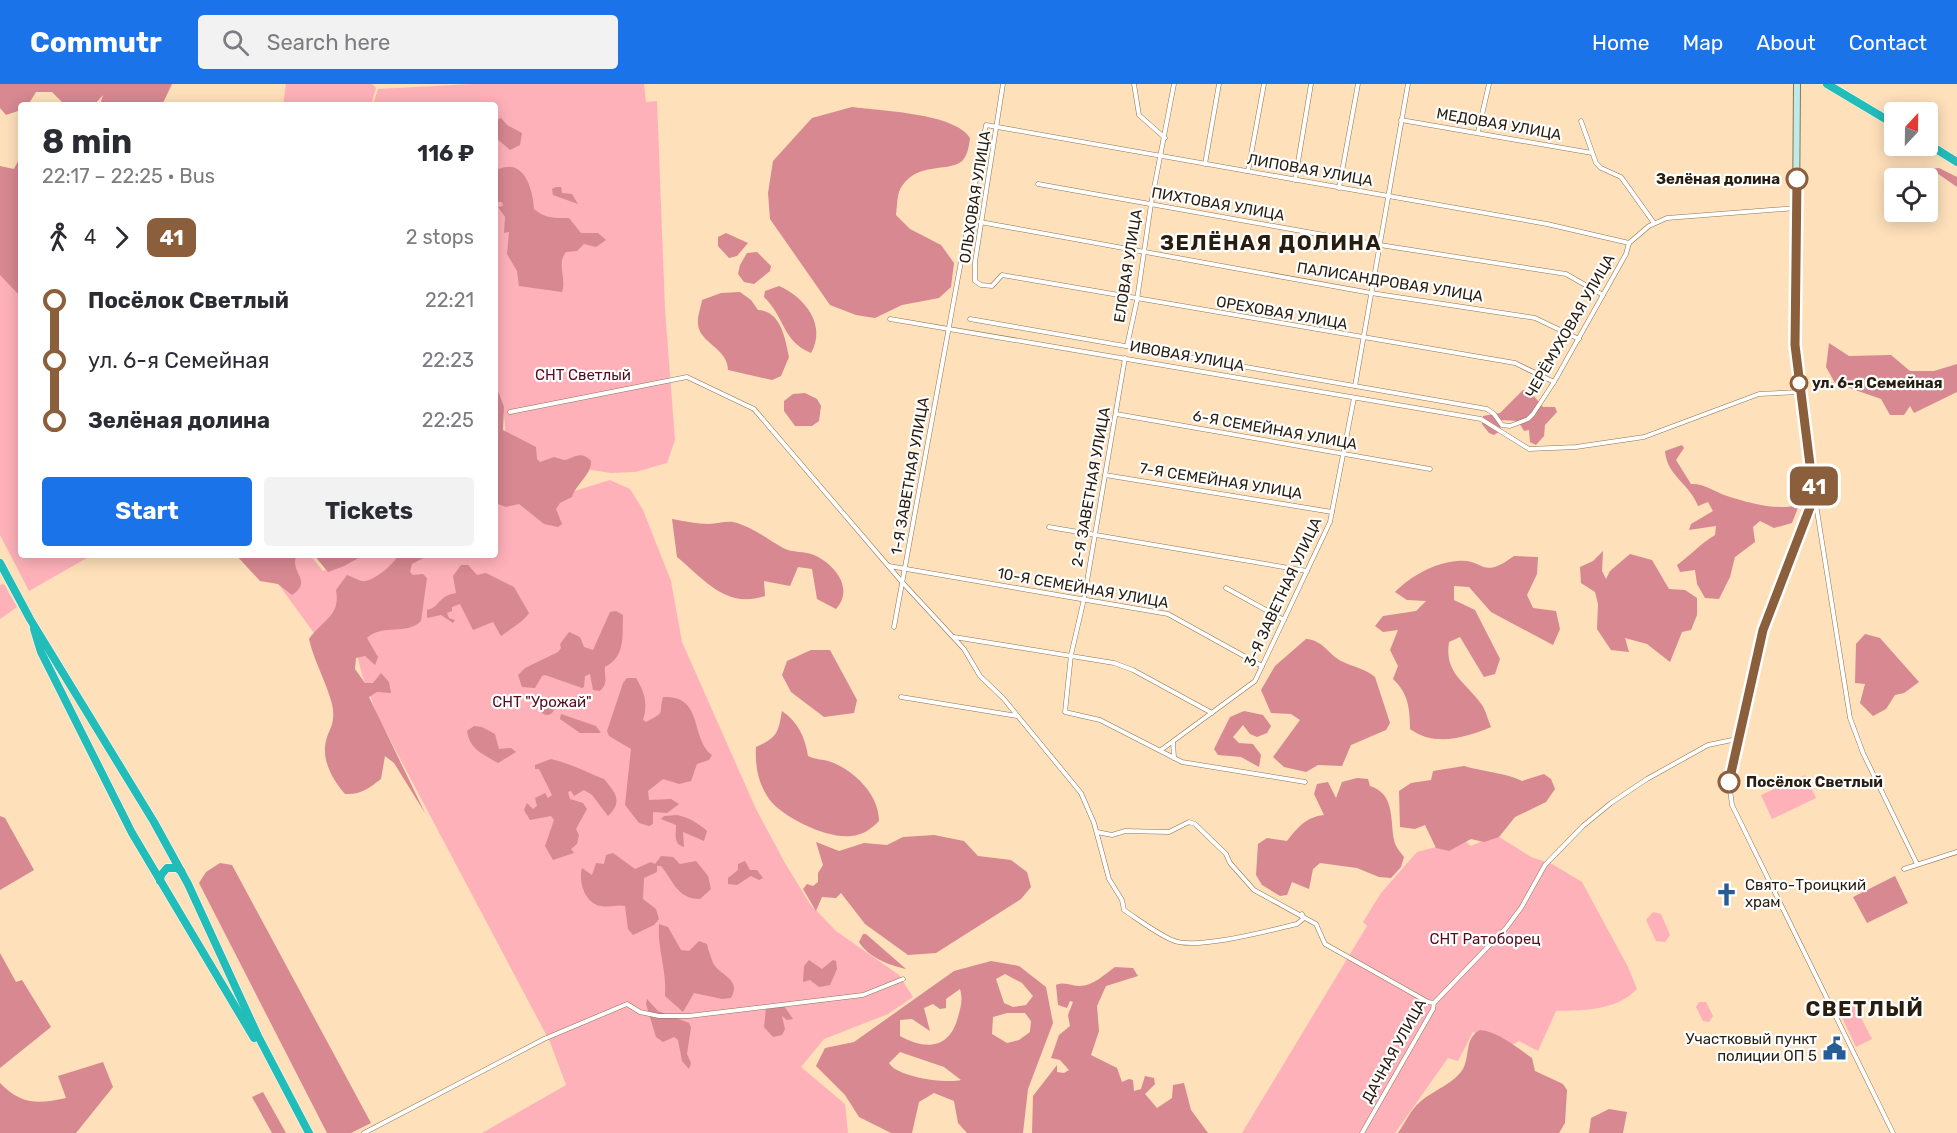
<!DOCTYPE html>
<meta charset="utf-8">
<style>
:root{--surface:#fff;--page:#f2f2f3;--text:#2b2b33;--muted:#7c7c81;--accent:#1a73e8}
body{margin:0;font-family:Rubik,sans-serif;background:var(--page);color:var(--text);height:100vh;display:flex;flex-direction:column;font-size:22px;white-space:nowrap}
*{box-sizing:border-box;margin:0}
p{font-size:20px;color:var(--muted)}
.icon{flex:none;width:33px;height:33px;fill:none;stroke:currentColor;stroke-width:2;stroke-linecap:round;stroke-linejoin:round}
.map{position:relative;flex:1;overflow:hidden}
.side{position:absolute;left:18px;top:18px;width:480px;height:456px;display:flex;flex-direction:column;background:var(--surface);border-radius:6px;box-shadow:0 3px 15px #0003}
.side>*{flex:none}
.badge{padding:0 12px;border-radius:9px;font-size:21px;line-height:39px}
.needle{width:39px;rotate:22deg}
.buttons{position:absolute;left:1884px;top:18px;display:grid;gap:12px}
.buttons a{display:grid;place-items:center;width:54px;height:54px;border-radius:6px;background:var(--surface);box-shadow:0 3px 15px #0003;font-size:30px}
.map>.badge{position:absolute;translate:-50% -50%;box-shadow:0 0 0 3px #fff}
.legs{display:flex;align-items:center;gap:9px;height:66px;padding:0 24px;font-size:20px}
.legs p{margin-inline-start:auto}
.overview{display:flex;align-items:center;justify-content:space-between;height:102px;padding:0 24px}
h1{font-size:33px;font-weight:700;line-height:45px}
.cta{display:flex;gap:12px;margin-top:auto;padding:12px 24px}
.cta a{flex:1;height:69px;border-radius:6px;background:var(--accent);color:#fff;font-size:24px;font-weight:700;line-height:69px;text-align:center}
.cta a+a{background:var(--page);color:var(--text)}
ul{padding:0 24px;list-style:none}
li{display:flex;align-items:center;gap:21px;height:60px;font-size:22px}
li i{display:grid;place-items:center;width:9px;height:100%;margin:0 8px;background:currentColor}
li i::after{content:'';width:15px;height:15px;margin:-8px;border:4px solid;border-radius:50%;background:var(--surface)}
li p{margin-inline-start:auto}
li:first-child i{background:linear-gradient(#0000 50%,currentColor 0)}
li:last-child i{background:linear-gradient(currentColor 50%,#0000 0)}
header{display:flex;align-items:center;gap:36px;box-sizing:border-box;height:84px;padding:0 30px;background:var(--accent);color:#fff}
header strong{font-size:28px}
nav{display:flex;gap:33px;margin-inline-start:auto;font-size:21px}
.search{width:420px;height:54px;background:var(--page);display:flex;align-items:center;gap:15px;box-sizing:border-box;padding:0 21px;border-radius:6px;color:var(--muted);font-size:22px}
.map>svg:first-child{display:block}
</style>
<header>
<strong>Commutr</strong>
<div class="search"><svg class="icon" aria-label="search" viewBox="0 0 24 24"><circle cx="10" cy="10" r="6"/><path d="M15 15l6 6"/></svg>Search here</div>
<nav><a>Home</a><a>Map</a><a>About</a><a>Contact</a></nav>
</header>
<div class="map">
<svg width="1957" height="1049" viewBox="0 0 1957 1049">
<rect width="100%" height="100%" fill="#fee0ba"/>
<!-- green -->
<g fill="#feb1b9">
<polygon points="286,0 372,0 376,4 371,21 283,21"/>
<polygon points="473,0 644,0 646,18 657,17 665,226 675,356 667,379 635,388 611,389 573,383 530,381 506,352 504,331 495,319 495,21 373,21 378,5"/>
<polygon points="0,148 21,182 21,471 92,471 29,507 0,451"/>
<polygon points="610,396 630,405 643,426 671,497 682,558 756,725 785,779 810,820 836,847 899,891 913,913 888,930 824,955 801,983 845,1020 848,1049 482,1049 566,1001 550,958 378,633 362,591 356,567 314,549 268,486 293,471 310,471 323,487 353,471 400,471 403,476 430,471 495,471 495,415 568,409"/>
<polygon points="4,500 17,523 0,535 0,501"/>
<polygon points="1805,691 1816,714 1772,735 1761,711"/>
<path d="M1496,751L1531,773L1552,780L1582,798L1628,883L1637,905C1616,927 1584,926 1556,927L1538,967L1519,957C1501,969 1490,958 1473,948L1458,977L1448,974L1395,1049H1242L1367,842L1363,838L1381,809L1417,768L1463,756L1471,762Z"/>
<polygon points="1653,828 1661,830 1670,851 1665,858 1656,857 1646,836"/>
<polygon points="1699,918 1706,918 1713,932 1709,938 1703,937 1696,923"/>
<polygon points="1853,918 1872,955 1856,963 1838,925"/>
</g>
<!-- forest -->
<g fill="#d78891" fill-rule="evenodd">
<polygon points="0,0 172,0 162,21 100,21 103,11 94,21 65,21 52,8 36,8 28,21 21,21 21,26 6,31 0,24"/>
<path d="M852,23C881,27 955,29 970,54C969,61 968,70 963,76C950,90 914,75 899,108C897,114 897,124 896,131L910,145L941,161L954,179L951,203L939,214L902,221L875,234L856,231L830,221L770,135L768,109L773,77L812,34Z"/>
<polygon points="501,34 507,41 522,49 520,61 510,66 495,53 495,36"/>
<polygon points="21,71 21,213 0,191 0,82 14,85"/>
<path d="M495,81L499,85C524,74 533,105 534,125C546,135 555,134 569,134L581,149H598L606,156L596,163L584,160L577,167L566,168C556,180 567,194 562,208L519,202L517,187L507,170L509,148L504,149L505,133L498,123L503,122L502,118H497Z"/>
<polygon points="1939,84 1957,93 1957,103 1931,85"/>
<polygon points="556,103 561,103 562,109 572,110 578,120 553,111 552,105"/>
<polygon points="726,149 748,159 737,172 729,174 718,162 718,153"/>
<polygon points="757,168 771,182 770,187 754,200 744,198 738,190 740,181 747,169"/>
<path d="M779,202C805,213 827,242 811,269C782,257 785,233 764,213L765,207Z"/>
<path d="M740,208L751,216L758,226C781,227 785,254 789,273L781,292L772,296L728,286C728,264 699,259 698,240C697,233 701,223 702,216L721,209Z"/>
<polygon points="1829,259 1849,272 1891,271 1910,287 1934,287 1957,280 1957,308 1914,329 1910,322 1904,331 1890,331 1881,315 1835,299 1826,283"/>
<path d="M495,299L504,323L503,346L536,363L537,375L540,378L554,373L564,376C573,375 580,365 591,377C592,390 576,400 572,413L560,419L556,425L562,440L558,443L544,440L519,420L506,423L495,419Z"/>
<polygon points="1523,306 1529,306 1543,323 1555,323 1557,328 1545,341 1544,352 1536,361 1530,358 1529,346 1524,347 1518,337 1501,336 1500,347 1494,351 1489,349 1482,340 1483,332 1500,329"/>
<polygon points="805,309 817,315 821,322 819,337 812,342 795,342 784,327 784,317 793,310"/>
<path d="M1682,361L1684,364L1676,376L1691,400C1703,399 1715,408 1727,412C1749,419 1776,427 1799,421L1792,439L1774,444L1760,437L1753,443L1755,458L1735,473L1730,493L1719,515L1705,514L1697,500L1695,486L1680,488L1677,481C1691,471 1700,460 1715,451L1716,442L1689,446L1691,440L1713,427L1708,418L1698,422C1689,399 1667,392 1665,367Z"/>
<path d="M672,435C684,437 697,440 709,440C717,440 725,437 733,438C751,442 767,455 783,464C792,469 805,467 814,471C836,481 854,505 836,525L817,515L812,485L798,483L790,502L764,497L765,512C726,525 705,496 677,473Z"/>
<polygon points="1603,467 1602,487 1606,495 1610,487 1630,470 1652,476 1669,505 1685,506 1697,514 1697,531 1691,546 1682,548 1670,578 1647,560 1625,554 1629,568 1611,566 1597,545 1598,520 1595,508 1581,499 1580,483 1593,477"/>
<path d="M236,471H297C288,488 314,496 292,511L278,500L260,497Z"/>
<polygon points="314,471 364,471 344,482 328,488"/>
<path d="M399,471H429L412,480L410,488L413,491L423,490L427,494L421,537C406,552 383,539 367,554L378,573L375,581L365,572L356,574L355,585L365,599H373L381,589L389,598L391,609L377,608L369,613L425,729L394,679L385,672L381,695C369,704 361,711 345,710C335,699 324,681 325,664C326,646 337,643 332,620C326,597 314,577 309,555C322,536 341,532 336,506L347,491C353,493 361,498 365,497C377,495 393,480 399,471Z"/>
<path d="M1514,472L1538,473L1537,490L1527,511L1533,524L1556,527L1560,545L1553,561L1491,528L1469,503L1454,502V516L1475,526L1500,575L1495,590L1484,593L1460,553L1449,558C1444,590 1466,598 1482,621C1486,627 1488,636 1491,643C1464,654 1435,663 1410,645C1410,624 1408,609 1393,595L1398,582L1390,566L1398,546L1383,548L1375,542L1383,532L1416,527L1426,517L1407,516L1395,508C1411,492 1434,479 1457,477C1485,474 1480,497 1514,472Z"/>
<path d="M461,481H468L477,491L486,489L514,503L529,529C522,539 510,545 501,552L493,538L473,546L460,520L452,523V527L447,529L449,534L455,536L453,539L441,531L427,534V526C441,523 437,512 456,509L453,492Z"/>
<path d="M616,527L623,531C622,552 626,572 605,583C604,592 609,599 600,607L593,606L590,590L585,592L584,603L582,604L545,591L542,592L535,604L522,603L518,591L525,584L558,568L561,564L560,560L569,548L580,553L584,563L593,566L610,528Z"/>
<polygon points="1865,550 1880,554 1919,598 1904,609 1895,611 1886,625 1873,632 1860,619 1865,600 1855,599 1856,560"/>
<path d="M1306,555C1323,556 1328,570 1341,577C1353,583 1366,585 1375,593L1390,639L1386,646L1351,661L1342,682L1318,681L1306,688L1284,683L1273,673L1300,636L1291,630L1271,629L1261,606L1275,582Z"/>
<polygon points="811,566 830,566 857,616 854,629 824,633 791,608 782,591 787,577"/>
<path d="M627,594H636C645,609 648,620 643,636L646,638C667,627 658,631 663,613C704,611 690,654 712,671L709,676L697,680L691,697L679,700L663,695L648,707L649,716L671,715L679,720L667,729L653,728V740L649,742L639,739L625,721L631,665L609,652L607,647L623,599Z"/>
<circle cx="547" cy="624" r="7"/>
<path d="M782,627C798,638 805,653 808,672C816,676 823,675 831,678C855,687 879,711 879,737C871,745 863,751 851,752C828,755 783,734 769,715C758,699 755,682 756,663C778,653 778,649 782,627Z"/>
<polygon points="1244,627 1263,631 1271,642 1267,649 1257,653 1250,650 1243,641 1233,653 1239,659 1253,660 1261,671 1259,683 1241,673 1218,671 1214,665 1230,633"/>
<polygon points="561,630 596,642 601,649 580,649 560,635"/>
<path d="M474,642L482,643L495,650L499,665L511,664L516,668L498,679C481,669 470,665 467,647Z"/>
<path d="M551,675C569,679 586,688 604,695C616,709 623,718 608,732L592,711L584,706L574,712L571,707L568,708L570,715L583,719L587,725L576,745L579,751L577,760L571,765L574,769L553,776L545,762L554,736L551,732L530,736L524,726L527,719L533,725L537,722L535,714L545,709L548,714L552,711L539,685H535V681Z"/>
<path d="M1464,682C1483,688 1504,688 1522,697L1544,690L1551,695L1555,705L1546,718L1515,733L1499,753L1484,758L1471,755L1449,767L1436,764L1425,741L1415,745L1400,743L1399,707L1411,699L1431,696L1433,687Z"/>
<path d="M1357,694L1368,695L1370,702C1395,710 1390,735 1394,756C1395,762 1400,768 1404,773L1401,783L1391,794L1379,793L1357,784L1320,779L1313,785L1309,805L1292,798L1287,811L1280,812L1262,801L1256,791L1258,760L1267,754L1287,757C1298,743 1306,733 1324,731L1314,710L1317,700L1328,698L1336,714L1342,698Z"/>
<path d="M677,731C688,733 698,739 707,747L704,757L683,748L684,763C673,760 676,750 676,741L661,735L664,732Z"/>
<polygon points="0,732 5,734 34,786 0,806"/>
<polygon points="934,751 964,757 978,772 1011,776 1027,788 1031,803 1021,815 936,869 908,871 865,840 841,809 836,814 822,813 816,827 803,805 807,800 813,802 818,798 818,789 823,781 816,758 839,767 864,759 887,761 903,753"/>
<path d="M613,769L635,785L651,778L655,780L661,772L673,773L680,780L696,777L708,792L711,805L700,815C677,815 673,796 661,782H657V788L644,794L643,815L656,825L659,835L654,841L633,851L628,845L625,822C617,820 609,824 601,822C585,820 578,797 582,784L592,791L596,779L604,780L606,771Z"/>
<polygon points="745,777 750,786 757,786 763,794 759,796 751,792 737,801 728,800 728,794 738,786 738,780"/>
<polygon points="220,779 232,781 371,1039 351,1049 327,1049 199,799 206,788"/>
<polygon points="1895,792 1908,819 1867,839 1853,813"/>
<path d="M659,840L668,843L681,866L689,867L699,857L707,860C708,866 711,873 713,879C720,892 742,895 731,914L722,915L694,909L683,928L665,912C667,887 657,864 659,840Z"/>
<path d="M863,850H866L906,885C889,881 869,874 859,858Z"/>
<polygon points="0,869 16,898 22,896 51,943 0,984"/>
<polygon points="809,876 822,885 833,876 836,877 837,885 830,901 819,903 810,896 803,898 804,882"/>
<path d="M991,877L1019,882L1046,903L1053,939L1028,1005L1023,1049H967L958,1039L954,1017L934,1009L919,1018L912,1049H891L859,1033L845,1011L816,982L825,964L854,958L954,887ZM1005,890L1022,899L1033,912L1026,921L1013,923L1004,919L996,895ZM960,905C963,916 961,922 958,933C950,964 927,967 900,952V936L912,935L930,947L924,924L933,920L940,925L946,924V915ZM1007,929H1025L1031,937L1030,948L1019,956L1007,959L992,950L993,933ZM900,968L944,983L961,996C947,1000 896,993 889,979Z"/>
<path d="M1115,883L1133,884L1138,892L1106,902L1097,922L1099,947L1091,971L1117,984L1122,998L1129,995L1133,996L1134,1007L1141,1005L1145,992L1154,994L1155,1000L1145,1010L1157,1024L1172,1014L1173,1001L1184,999L1191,1026L1208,1049H1032L1033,1012L1057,981V988L1064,989L1069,986L1060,976L1051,974L1059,951L1070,942L1068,931L1073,918L1070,917L1067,924L1058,921L1056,901C1065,897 1071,902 1080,902C1093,902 1105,890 1115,883Z"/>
<polygon points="647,915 658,927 689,939 691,943 687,970 691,979 689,985 682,977 678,956 674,953 663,958 656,953 646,920"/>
<polygon points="784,922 793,935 787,936 782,932 785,945 782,951 773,953 764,943 766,924"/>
<path d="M1480,946C1499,948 1516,963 1532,974L1535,987L1563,1000L1567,1006L1565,1039L1559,1049H1398C1405,1039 1411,1025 1420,1018C1432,1007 1456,999 1464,983C1470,969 1465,954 1480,946Z"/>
<path d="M103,978L113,1003L76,1049H0V999C21,1021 38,1020 66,1014L58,992Z"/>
<polygon points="263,1008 286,1049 272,1049 252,1013"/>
<polygon points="1609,1025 1627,1028 1623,1049 1589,1049 1591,1034"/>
</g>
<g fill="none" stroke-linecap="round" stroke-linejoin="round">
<defs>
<g id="street">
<polyline points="1003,0 975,178 975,197 981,201 992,202 1002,191 1515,279 1554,298"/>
<polyline points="1134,0 1139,31 1165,54"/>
<polyline points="1401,36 1592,69"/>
<polyline points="1581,37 1596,79 1601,84 1621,93 1654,139"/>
<polyline points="1478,48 1489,0"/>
<polyline points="1205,80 1219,0"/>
<polyline points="1248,87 1264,0"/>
<polyline points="1295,96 1311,0"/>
<polyline points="1038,100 1380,161 1566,190 1603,211"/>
<polyline points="1339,104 1358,0"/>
<polyline points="980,138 1371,209 1535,234 1579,255"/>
<polyline points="1629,159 1649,142 1667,134 1796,124"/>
<polyline points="890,235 1481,335 1529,365 1576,363 1644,353 1759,310 1800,308"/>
<polyline points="970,235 1487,325 1494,330 1502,341 1510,342 1528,335 1533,330 1554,298 1626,170 1629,159"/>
<polyline points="1127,262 1137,216 1151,120 1174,0"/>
<polyline points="1125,274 1084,515 1071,571 1065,628 1100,636 1182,678 1305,698"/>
<polyline points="1355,302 1408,0"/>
<path d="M510,328L687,293L754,325L902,498L964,565L980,592L1003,614L1081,709L1094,739L1109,795L1122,816L1124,826C1139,836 1156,849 1172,856C1195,867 1271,846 1297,840L1303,835L1302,830"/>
<polyline points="1116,330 1430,385"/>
<polyline points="1105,391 1332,428"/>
<polyline points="1815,414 1850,634 1863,669 1917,780"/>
<polyline points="1049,443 1307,487"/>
<polyline points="889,482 1168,530 1262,582"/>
<polyline points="1226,504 1284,536"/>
<polyline points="894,543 986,41 1547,140 1629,159"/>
<polyline points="954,553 1114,579 1133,586 1212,629"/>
<polyline points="901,613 1017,632"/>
<polyline points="1173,658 1174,674"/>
<polyline points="1161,666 1255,597 1330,438 1354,314"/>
<polyline points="1729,698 1732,721 1893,1049"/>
<polyline points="1097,748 1112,751 1125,747 1169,748 1189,738 1195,740 1226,770 1230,779 1254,806 1316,840 1325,860 1428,918 1434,919"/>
<polyline points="1904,785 1957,768"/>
<polyline points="364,1049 544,955 627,920 640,928 659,932 689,932 863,911 903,895"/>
<polyline points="1362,1049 1433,925 1434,919 1506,844 1521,824 1545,781 1583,742 1611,719 1647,695 1708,661 1737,655"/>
</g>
<polyline id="secondary" points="1729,698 1763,546 1814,413 1795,261 1797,0"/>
<g id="highway">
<polyline points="1827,0 1894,40"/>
<polyline points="1928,60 1957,78"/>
<polyline points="0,479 30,535 154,738 188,800 258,952 309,1049"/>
<polyline points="34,545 41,568 132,749 254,954"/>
<polyline points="160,797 161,791 167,784 177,784 181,787"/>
</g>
</defs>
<!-- street casing -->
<use href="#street" stroke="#8e7351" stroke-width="5"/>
<!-- secondary casing -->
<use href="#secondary" stroke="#8e7351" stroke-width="8"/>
<!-- highway casing -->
<use href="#highway" stroke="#fff" stroke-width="9"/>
<!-- street -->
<use href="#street" stroke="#fff" stroke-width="4"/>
<!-- secondary -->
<use href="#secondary" stroke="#bdebea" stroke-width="6"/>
<!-- highway -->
<use href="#highway" stroke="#22bcb9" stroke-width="8"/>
</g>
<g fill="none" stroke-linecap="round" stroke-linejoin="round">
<defs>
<polyline id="line-1" points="1729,698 1763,546 1814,413 1795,261 1797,95"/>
</defs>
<!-- line-1 casing -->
<use href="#line-1" stroke="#fff" stroke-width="14"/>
<!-- line-1 -->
<use href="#line-1" stroke="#8b5e3c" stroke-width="9"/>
</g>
<!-- icons -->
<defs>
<symbol id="church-bare" viewBox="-9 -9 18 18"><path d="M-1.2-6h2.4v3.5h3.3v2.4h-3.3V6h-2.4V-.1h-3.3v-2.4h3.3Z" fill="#275d95" stroke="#fff" stroke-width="2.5" paint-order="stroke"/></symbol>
<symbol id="civic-bare" viewBox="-9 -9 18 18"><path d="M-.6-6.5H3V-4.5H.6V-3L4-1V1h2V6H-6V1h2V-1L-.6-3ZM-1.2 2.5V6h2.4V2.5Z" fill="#275d95" stroke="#fff" stroke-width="2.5" paint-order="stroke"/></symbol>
</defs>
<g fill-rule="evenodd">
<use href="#church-bare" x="1710" y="794" width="33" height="33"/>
<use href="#civic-bare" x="1818" y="948" width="33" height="33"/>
</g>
<!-- markers -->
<g fill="#fff" stroke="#8b5e3c" stroke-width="3">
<circle cx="1797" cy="95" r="10"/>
<circle cx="1799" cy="299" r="8"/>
<circle cx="1729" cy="698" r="10"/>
</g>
<g text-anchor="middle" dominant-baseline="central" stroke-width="4.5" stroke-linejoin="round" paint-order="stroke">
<!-- street labels -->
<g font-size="15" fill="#281d0f" stroke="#fff">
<text transform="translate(1499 40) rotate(10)">МЕДОВАЯ УЛИЦА</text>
<text transform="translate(1310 86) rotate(10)">ЛИПОВАЯ УЛИЦА</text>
<text transform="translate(975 113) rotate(-81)">ОЛЬХОВАЯ УЛИЦА</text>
<text transform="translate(1218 120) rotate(10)">ПИХТОВАЯ УЛИЦА</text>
<text transform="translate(1128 182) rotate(-81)">ЕЛОВАЯ УЛИЦА</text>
<text transform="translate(1390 198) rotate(9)">ПАЛИСАНДРОВАЯ УЛИЦА</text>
<text transform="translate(1282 229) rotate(10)">ОРЕХОВАЯ УЛИЦА</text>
<text transform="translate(1570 242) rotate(-60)">ЧЕРЁМУХОВАЯ УЛИЦА</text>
<text transform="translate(1187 272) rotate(10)">ИВОВАЯ УЛИЦА</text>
<text transform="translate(1275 346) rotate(10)">6-Я СЕМЕЙНАЯ УЛИЦА</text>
<text transform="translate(910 392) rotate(-80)">1-Я ЗАВЕТНАЯ УЛИЦА</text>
<text transform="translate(1221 397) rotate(9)">7-Я СЕМЕЙНАЯ УЛИЦА</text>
<text transform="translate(1091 403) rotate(-80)">2-Я ЗАВЕТНАЯ УЛИЦА</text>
<text transform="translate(1083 504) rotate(10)">10-Я СЕМЕЙНАЯ УЛИЦА</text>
<text transform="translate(1283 508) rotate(-65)">3-Я ЗАВЕТНАЯ УЛИЦА</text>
<text transform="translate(1394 967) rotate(-61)">ДАЧНАЯ УЛИЦА</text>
</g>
<!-- stop labels -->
<g font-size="15" font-weight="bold" fill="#281d0f" stroke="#fff" text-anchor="start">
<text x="1780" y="95" text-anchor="end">Зелёная долина</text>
<text x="1812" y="299">ул. 6-я Семейная</text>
<text x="1746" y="698">Посёлок Светлый</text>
</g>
<!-- park labels -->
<g font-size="15" fill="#540d1f" stroke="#fff">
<text x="583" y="291">СНТ Светлый</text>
<text x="542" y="618">СНТ "Урожай"</text>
<text x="1485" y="855">СНТ Ратоборец</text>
</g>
<!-- poi labels -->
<g font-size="15" fill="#281d0f" stroke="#fff" text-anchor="start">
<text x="1745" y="801">Свято-Троицкий<tspan x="1745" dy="17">храм</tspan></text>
<text x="1817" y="955" text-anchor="end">Участковый пункт<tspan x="1817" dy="17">полиции ОП 5</tspan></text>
</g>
<!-- district labels -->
<g font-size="21" font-weight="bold" letter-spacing="1.5" fill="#281d0f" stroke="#fff">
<text x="1271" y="158">ЗЕЛЁНАЯ ДОЛИНА</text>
<text x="1865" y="924">СВЕТЛЫЙ</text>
</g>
</g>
</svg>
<div class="buttons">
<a><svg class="needle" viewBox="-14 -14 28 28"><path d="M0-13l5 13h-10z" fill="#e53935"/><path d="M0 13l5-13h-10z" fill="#7c7c81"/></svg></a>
<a><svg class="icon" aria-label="locate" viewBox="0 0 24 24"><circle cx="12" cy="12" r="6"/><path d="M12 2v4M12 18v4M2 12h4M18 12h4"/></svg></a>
</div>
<b class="badge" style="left:1814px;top:402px;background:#8b5e3c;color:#fff">41</b>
<section class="side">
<div class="overview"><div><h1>8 min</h1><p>22:17 – 22:25 · Bus</p></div><b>116 ₽</b></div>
<div class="legs"><svg class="icon" aria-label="walk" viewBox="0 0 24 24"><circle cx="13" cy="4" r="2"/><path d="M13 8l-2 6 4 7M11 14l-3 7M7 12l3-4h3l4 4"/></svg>4<svg class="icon" aria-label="forward" viewBox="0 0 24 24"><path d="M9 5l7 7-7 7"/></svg><b class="badge" style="background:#8b5e3c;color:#fff">41</b><p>2 stops</p></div>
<ul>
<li><i style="color:#8b5e3c"></i><b>Посёлок Светлый</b><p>22:21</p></li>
<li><i style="color:#8b5e3c"></i><span>ул. 6-я Семейная</span><p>22:23</p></li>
<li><i style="color:#8b5e3c"></i><b>Зелёная долина</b><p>22:25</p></li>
</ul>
<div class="cta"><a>Start</a><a>Tickets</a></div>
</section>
</div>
